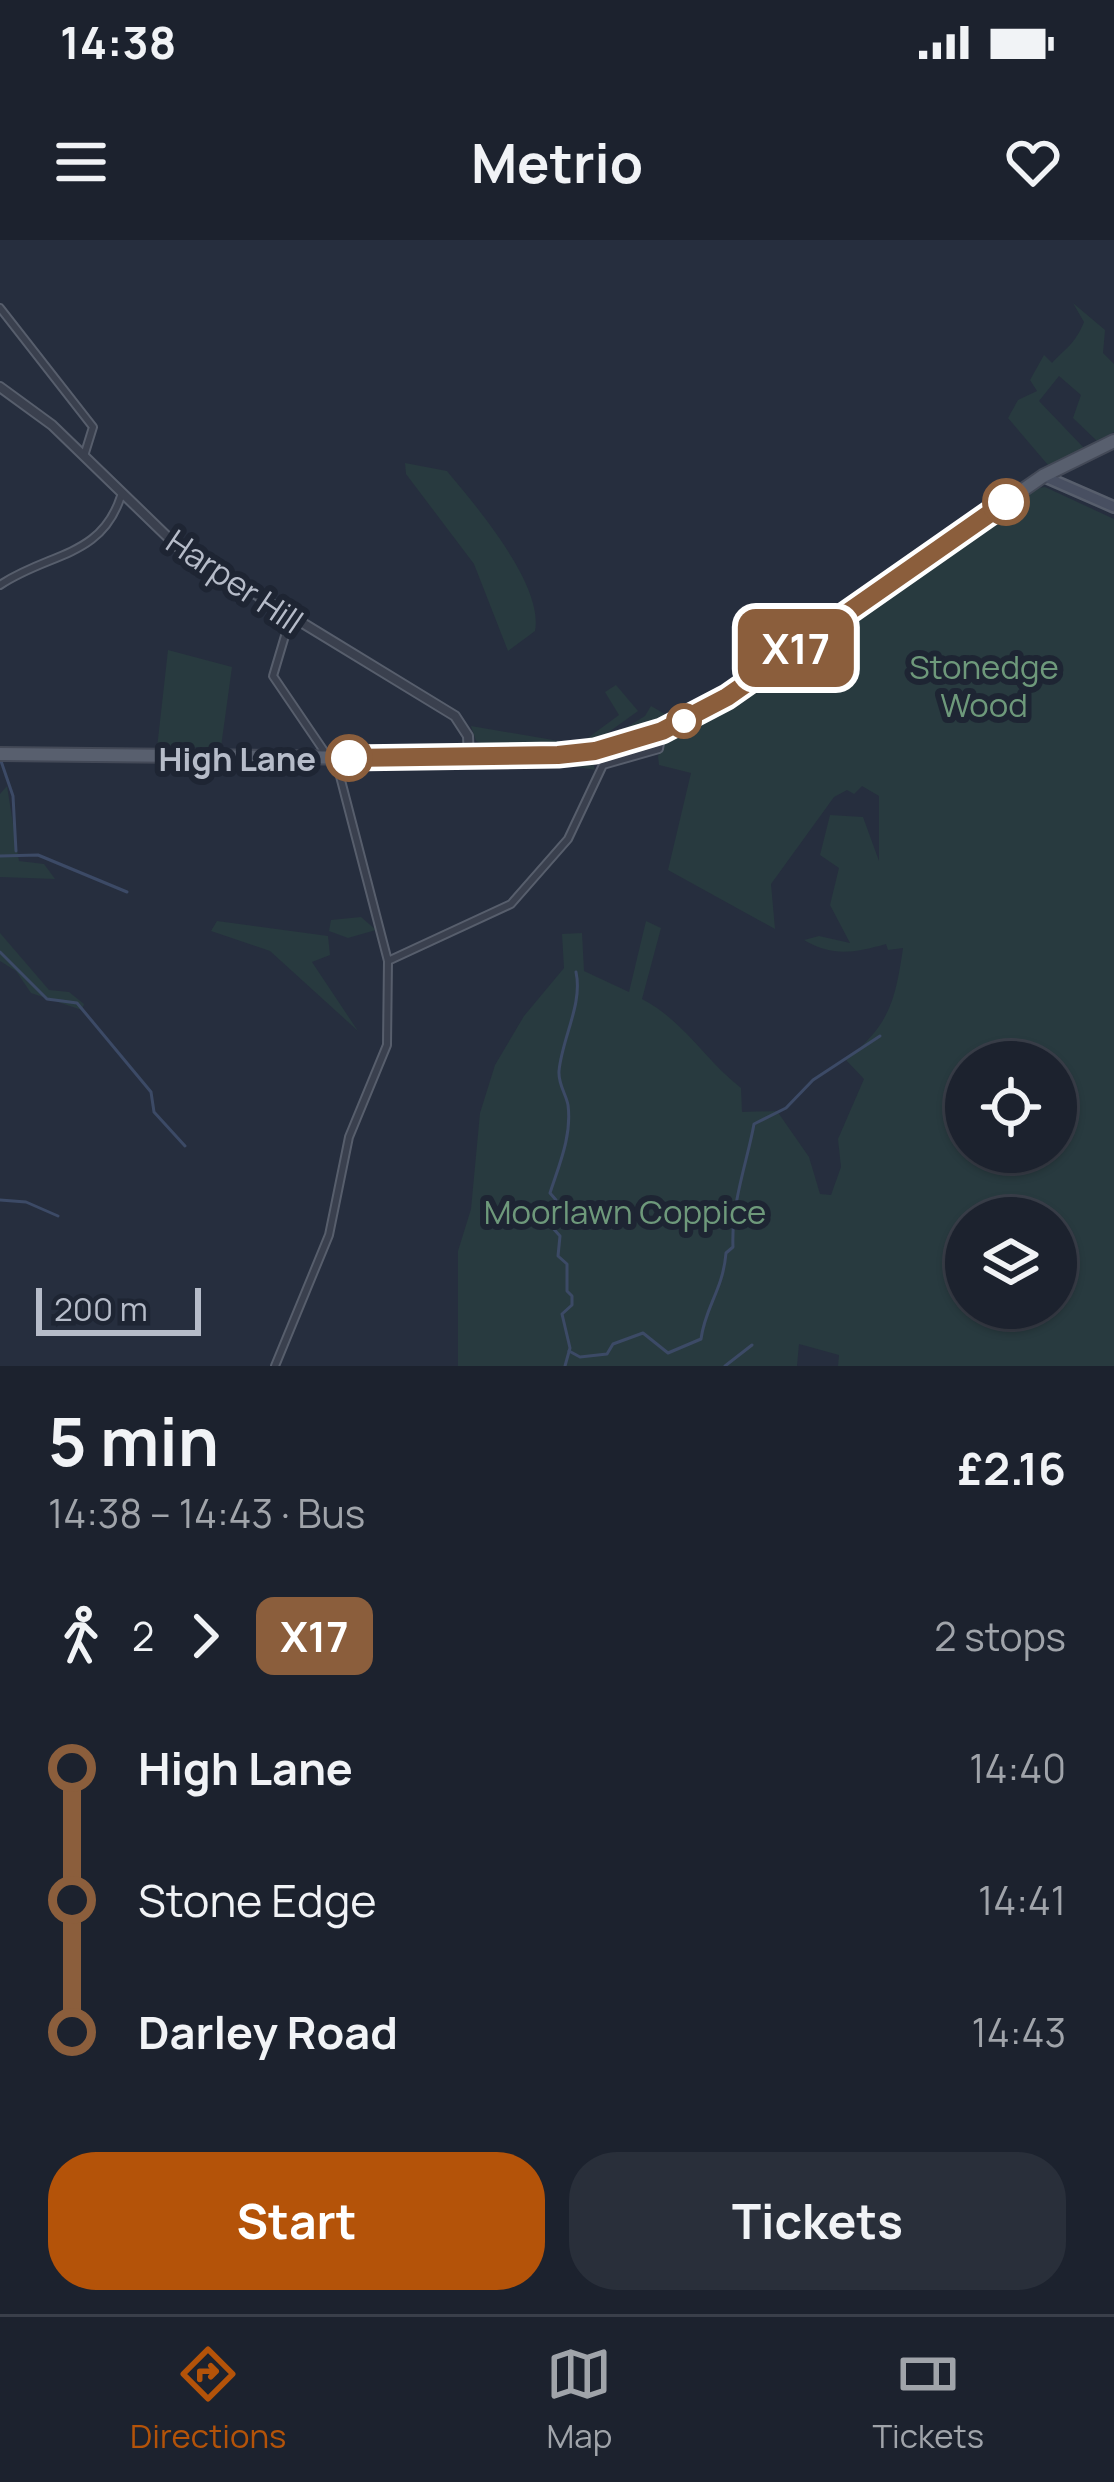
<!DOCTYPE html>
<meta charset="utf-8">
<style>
:root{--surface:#1c222e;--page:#292f3a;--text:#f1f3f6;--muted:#a0a4aa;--line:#3a3f4a;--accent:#b45309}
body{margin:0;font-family:Manrope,sans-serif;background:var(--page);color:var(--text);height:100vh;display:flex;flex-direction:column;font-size:45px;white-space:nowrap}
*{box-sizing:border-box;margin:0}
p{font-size:39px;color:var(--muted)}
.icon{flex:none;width:66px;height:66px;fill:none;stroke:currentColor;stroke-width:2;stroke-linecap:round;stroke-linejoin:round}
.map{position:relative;height:1126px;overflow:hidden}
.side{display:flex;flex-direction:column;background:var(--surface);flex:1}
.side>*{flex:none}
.badge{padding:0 24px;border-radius:18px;font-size:42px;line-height:78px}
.fabs{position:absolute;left:945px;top:801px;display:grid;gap:24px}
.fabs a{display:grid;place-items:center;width:132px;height:132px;border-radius:50%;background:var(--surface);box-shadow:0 3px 9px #0004,0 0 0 3px var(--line);font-size:60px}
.scale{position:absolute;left:36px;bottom:30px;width:165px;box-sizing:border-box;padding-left:12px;border:6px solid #b6bcc9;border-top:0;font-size:33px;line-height:42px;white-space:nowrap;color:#b6bcc9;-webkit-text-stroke:9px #1e2533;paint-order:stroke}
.map>.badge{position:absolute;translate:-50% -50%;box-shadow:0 0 0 6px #fff}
.legs{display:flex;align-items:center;gap:18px;height:132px;padding:0 48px;font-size:39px}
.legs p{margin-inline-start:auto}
.head{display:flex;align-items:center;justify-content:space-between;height:204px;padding:0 48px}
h1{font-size:66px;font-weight:700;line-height:90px}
.action{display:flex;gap:24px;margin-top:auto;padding:24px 48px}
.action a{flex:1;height:138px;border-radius:48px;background:var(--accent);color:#fff;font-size:48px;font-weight:700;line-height:138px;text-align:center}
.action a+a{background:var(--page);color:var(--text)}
ul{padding:0 48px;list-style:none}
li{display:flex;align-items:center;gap:42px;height:132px;font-size:45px}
li i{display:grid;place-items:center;width:18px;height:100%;margin:0 15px;background:currentColor}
li i::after{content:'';width:30px;height:30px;margin:-15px;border:9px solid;border-radius:50%;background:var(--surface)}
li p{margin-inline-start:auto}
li:first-child i{background:linear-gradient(#0000 50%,currentColor 0)}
li:last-child i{background:linear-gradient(currentColor 50%,#0000 0)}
.status{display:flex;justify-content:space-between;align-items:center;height:84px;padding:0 60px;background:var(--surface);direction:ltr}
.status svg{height:33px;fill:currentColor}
header{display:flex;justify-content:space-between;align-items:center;height:156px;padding:0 48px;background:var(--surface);font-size:54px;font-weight:700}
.dock{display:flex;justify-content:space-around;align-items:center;height:168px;border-top:3px solid var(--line);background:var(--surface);font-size:33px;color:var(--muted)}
.dock a{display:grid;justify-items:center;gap:6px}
.dock .current{color:var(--accent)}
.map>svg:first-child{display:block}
</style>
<div class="status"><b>14:38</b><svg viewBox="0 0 49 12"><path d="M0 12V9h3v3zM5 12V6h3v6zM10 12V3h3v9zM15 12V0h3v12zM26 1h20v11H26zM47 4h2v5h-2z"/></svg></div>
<header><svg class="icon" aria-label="menu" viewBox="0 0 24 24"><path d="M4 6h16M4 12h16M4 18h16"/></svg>Metrio<svg class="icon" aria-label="heart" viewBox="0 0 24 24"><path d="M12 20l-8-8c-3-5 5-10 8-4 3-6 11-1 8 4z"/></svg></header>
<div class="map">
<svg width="1114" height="1126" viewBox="0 0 1114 1126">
<rect width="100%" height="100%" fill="#262e3e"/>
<!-- green -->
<g fill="#283a3f" fill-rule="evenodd">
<path d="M1073,63L1105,90L1103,113L1114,124V192L1097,201L1073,178L1081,155L1059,136L1039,161L1084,208L1048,225L1008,178L1018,160L1037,151L1030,140L1044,115L1052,123C1066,108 1075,104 1084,82Z"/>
<path d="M405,223L447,231C476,266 544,345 535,391L508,411L474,324L406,234Z"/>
<path d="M1045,247L1114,279V1126H838L839,1115L799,1104L797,1126H458V1011L471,969L480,873L495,825L524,776L564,728L562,694L582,693L584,731L629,752L646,681L661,688L642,759C683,780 705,820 741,848L742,872L777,871L809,917L820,954L831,955L841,927L838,899L864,839L846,820C889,785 895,763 903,708L888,710L886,704C854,713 833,717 804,700L819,696L850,703L830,665L839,628L820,615L830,575L863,577L879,621V556L862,546L854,554L847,550L834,557L771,644L775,689L668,630L691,533L659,525L658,516L669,497L801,414L1033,249ZM966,822H1056V912H966ZM966,978H1056V1068H966Z"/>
<polygon points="168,410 232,427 221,507 157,508"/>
<polygon points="616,445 638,471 588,507 581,503 619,475 605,452"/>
<polygon points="651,466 670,477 606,500 645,476"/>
<polygon points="471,486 565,502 485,505 476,501"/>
<polygon points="654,498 659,499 657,505 593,521 595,530 548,522"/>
<polygon points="7,546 19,621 44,624 55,639 0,637 0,554"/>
<polygon points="361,677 376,690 348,698 329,691 331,680"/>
<polygon points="217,681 328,696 330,715 312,722 358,791 270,711 211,691"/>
<polygon points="0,693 49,750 69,752 84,764 82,770 31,753 16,731 0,721"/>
</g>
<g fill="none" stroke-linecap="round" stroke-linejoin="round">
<!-- stream -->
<g stroke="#3c4a66" stroke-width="3">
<polyline points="1,521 13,556 16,611"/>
<polyline points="0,616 38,615 127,652"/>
<polyline points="0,712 47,759 77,763 151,852 154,872 185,906"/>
<polyline points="0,960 26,962 58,976"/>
<path d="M569,1111L580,1117L607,1114L613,1104L643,1093L668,1113L701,1099C705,1067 723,1050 726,1013L733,1007C731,963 748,919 754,884L786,868L813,840L880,796"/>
<path d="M565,1126L570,1108L562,1074L572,1065V1056L567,1051V1024L558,1016L560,996L551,986L556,960L550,953C559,925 572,896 568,865C566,854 558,844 559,831C562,798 583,764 576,732"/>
<polyline points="725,1126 752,1105"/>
</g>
<defs>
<g id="minor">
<polyline points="0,68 93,187 84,216"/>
<path d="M0,345C49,312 101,318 121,256"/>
<polyline points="290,379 273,436 326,514"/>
<polyline points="388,721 511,664 568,599 603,525 659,509 662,491"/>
<polyline points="275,1126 329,995 349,897 387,805 388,721 335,517"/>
</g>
<polyline id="tertiary" points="0,147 52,185 178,307 455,476 468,496 469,518"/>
<polyline id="secondary" points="1043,236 1114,267"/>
<polyline id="primary" points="0,514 469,519 558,515 630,502 727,457 1043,236 1114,201"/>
</defs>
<!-- minor casing -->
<use href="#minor" stroke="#575e6c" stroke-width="10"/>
<!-- tertiary casing -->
<use href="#tertiary" stroke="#575e6c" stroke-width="12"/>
<!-- secondary casing -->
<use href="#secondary" stroke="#575e6c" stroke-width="14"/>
<!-- primary casing -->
<use href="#primary" stroke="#434957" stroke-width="16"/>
<!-- minor -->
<use href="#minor" stroke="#3a404e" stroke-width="6"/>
<!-- tertiary -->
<use href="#tertiary" stroke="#3a404e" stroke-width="8"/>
<!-- secondary -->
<use href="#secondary" stroke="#484f61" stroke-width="9"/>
<!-- primary -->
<use href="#primary" stroke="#585f6e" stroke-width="12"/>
</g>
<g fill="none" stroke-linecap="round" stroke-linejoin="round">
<defs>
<polyline id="line-1" points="349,518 558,515 595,511 662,491 727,457 1006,262"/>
</defs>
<!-- line-1 casing -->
<use href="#line-1" stroke="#fff" stroke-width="27"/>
<!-- line-1 -->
<use href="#line-1" stroke="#8b5e3c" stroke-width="18"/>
</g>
<!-- markers -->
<g fill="#fff" stroke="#8b5e3c" stroke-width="6">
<circle cx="1006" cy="262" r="21"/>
<circle cx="684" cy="481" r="15"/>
<circle cx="349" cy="518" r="21"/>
</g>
<g text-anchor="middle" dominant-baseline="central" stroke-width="12" stroke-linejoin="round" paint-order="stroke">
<!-- street labels -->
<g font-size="33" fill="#b6bcc9" stroke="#1e2533">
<text transform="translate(235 341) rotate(34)">Harper Hill</text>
</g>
<!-- park labels -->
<g font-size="33" fill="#6e997b" stroke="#1e2533">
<text x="984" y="426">Stonedge<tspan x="984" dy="38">Wood</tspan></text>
<text x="625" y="971">Moorlawn Coppice</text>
</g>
<!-- stop labels -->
<g font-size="33" font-weight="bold" fill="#b6bcc9" stroke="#1e2533" text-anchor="end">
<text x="316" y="518">High Lane</text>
</g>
</g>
</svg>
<div class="fabs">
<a><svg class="icon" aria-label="locate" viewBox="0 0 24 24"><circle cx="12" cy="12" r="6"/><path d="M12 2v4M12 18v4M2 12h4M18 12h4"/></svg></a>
<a><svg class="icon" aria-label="layers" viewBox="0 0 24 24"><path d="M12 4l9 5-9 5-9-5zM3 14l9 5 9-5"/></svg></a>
</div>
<div class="scale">200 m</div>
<b class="badge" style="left:796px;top:408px;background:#8b5e3c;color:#fff">X17</b>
</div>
<section class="side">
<div class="head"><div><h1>5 min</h1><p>14:38 – 14:43 · Bus</p></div><b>£2.16</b></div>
<div class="legs"><svg class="icon" aria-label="walk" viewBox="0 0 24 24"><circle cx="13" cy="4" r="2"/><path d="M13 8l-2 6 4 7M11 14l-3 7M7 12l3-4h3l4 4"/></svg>2<svg class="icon" aria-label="forward" viewBox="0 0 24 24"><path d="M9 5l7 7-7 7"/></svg><b class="badge" style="background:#8b5e3c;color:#fff">X17</b><p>2 stops</p></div>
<ul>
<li><i style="color:#8b5e3c"></i><b>High Lane</b><p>14:40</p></li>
<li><i style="color:#8b5e3c"></i><span>Stone Edge</span><p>14:41</p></li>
<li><i style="color:#8b5e3c"></i><b>Darley Road</b><p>14:43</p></li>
</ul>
<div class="action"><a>Start</a><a>Tickets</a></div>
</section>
<nav class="dock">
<a class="current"><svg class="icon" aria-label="directions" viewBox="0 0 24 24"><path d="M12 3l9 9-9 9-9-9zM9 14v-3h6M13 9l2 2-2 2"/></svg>Directions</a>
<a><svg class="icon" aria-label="map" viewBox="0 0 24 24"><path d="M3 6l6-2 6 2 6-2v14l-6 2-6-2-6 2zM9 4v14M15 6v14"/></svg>Map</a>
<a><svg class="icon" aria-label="tickets" viewBox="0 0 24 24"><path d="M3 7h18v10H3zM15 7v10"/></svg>Tickets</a>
</nav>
